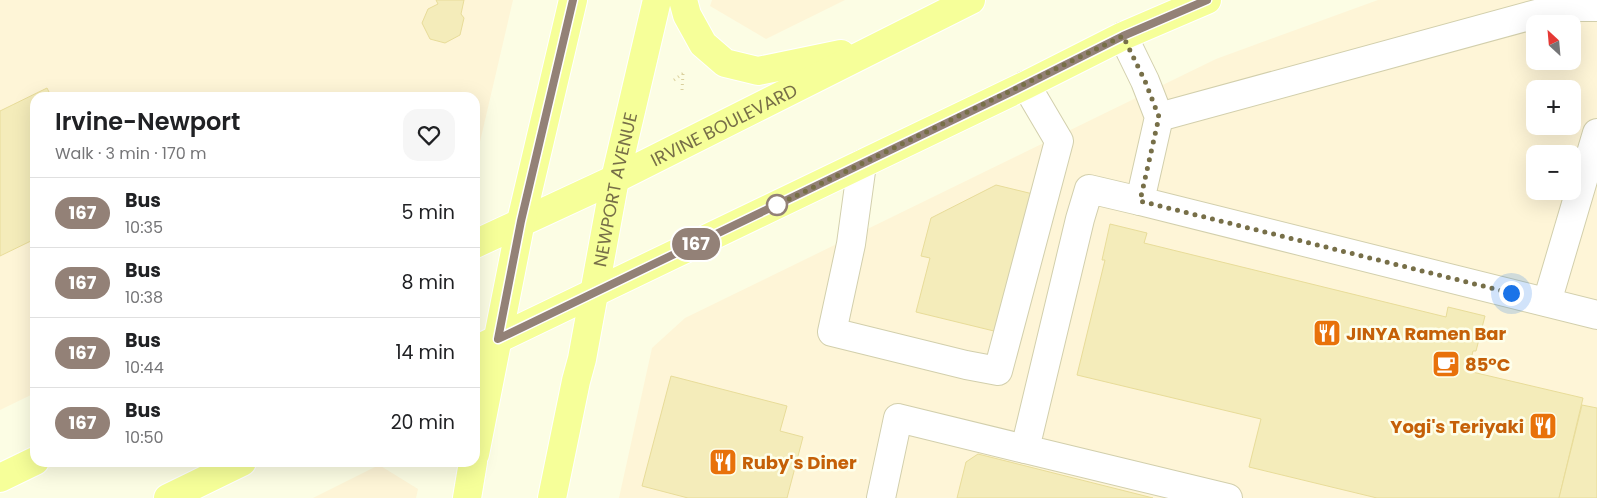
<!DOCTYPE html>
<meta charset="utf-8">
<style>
:root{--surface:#fff;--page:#f6f6f6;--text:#202124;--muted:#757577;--line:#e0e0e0}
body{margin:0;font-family:Poppins,sans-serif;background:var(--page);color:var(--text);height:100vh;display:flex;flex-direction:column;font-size:19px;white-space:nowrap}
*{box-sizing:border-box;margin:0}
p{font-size:16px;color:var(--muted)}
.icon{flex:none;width:28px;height:28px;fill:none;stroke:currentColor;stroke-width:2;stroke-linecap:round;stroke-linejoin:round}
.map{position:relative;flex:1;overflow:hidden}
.sheet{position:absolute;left:30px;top:92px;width:450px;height:375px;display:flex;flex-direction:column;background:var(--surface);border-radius:15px;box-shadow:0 5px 20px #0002}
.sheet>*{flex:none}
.badge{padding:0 10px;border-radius:16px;font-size:18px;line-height:32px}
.needle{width:32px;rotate:334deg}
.controls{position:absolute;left:1526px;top:15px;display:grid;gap:10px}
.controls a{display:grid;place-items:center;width:55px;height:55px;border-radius:10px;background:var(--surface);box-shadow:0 5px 20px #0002;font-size:25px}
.you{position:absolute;width:25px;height:25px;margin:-12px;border:4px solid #fff;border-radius:50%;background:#1a73e8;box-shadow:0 0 0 8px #1a73e833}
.map>.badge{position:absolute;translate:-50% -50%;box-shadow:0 0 0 2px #fff}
.round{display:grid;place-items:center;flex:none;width:52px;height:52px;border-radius:15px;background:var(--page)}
.summary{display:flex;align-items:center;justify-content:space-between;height:85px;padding:0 25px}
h1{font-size:24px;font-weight:600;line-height:38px}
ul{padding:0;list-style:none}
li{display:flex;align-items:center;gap:15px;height:70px;padding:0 25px;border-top:1px solid var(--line)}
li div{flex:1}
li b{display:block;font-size:19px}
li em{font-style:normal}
li .badge{min-width:55px;font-weight:700;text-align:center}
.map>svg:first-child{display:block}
</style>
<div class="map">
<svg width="1597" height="498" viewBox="0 0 1597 498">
<rect width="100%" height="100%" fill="#fcfde4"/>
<!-- commercial -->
<g fill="#fef5d7" fill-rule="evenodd">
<polygon points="0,0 513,0 479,146 475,154 475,98 35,98 35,393 0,410"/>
<polygon points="712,0 845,0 766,39 710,6"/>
<path d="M1378,0H1597V498H619L652,348L685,318L1216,59ZM1535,24H1572V61H1535ZM1535,89H1572V126H1535ZM1535,154H1572V191H1535Z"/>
<polygon points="379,465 418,489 416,498 313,498"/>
</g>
<!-- building -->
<g fill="#f4ecba" stroke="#e8dc99">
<polygon points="436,0 464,0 461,14 464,18 460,35 445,43 430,39 422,23 428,9 438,4"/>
<polygon points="47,88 52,98 35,98 35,239 0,256 0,111"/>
<polygon points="996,185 1033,194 998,332 916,312 930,258 921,256 931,218"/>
<polygon points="1110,224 1147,233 1144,243 1446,317 1448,307 1485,316 1476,351 1473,351 1468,371 1583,398 1559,498 1377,498 1249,467 1261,419 1077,375 1105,260 1102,260"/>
<polygon points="671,376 787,406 780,431 803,437 787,498 688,498 642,486"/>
<polygon points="1582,405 1597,408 1597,498 1559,498"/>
<polygon points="978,454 1153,498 957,498 966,462"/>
</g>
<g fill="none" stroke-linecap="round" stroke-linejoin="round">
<defs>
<g id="minor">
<polyline points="1123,36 1145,81 1159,117 1140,201 1597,315"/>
<polyline points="1159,117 1562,7 1597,7"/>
<polyline points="862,164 851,244 832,332 966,365 998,371 1059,141 1026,85"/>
<polyline points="1140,201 1089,189 1080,219 1025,449 1228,498"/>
<polyline points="1547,302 1597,133"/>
<polyline points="881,498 898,418 1025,449"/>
</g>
<g id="major">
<polyline points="683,0 687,15 703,44 725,63 758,71 841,54"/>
<path id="s1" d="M475,244L615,179L971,0"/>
<polyline points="475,350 1026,85 1123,36 1207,0"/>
<polyline points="475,454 521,221 573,0"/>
<polyline points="0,478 35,461"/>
<polyline points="168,498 242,462"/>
<polyline points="467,498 473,462"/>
<path id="s2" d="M552,498L576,381L582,359L615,179L657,0"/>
</g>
</defs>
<!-- minor casing -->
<use href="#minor" stroke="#d2cfac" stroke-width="30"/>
<!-- major casing -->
<use href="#major" stroke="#fff" stroke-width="30"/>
<!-- path -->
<g stroke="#dad09d" stroke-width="3" stroke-dasharray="1 4" stroke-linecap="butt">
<polyline points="674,80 685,72"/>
<polyline points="682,90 683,74"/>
</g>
<!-- minor -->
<use href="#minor" stroke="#fff" stroke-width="28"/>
<!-- major -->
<use href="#major" stroke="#f6ff99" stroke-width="28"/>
</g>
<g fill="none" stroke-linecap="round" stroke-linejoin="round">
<defs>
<polyline id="line" points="573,0 521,221 498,339 1009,93 1123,36 1207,0"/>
</defs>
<!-- line casing -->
<use href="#line" stroke="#fff" stroke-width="11"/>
<!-- line -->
<use href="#line" stroke="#938177" stroke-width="8"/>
<!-- walk -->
<polyline stroke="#776f48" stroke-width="5" stroke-dasharray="0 9" points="777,205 775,206 1123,36 1145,81 1159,117 1140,201 1511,293"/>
</g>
<!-- icons -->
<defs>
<symbol id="restaurant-square" viewBox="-11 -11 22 22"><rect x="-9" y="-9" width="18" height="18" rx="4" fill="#e8710a" stroke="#feffeb"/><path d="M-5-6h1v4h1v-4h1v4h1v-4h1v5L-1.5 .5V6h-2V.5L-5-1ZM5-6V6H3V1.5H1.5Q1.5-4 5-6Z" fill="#fff"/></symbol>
<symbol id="cafe-square" viewBox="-11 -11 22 22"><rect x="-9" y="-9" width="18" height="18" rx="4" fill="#e8710a" stroke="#feffeb"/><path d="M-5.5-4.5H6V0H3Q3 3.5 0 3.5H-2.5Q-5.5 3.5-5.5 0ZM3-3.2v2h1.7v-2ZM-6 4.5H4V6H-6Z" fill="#fff"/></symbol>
</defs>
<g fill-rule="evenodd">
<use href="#restaurant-square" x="1311" y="317" width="32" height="32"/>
<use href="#cafe-square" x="1430" y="348" width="32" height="32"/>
<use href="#restaurant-square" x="1527" y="410" width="32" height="32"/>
<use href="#restaurant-square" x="707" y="446" width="32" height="32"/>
</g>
<!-- markers -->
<circle fill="#fff" stroke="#938177" stroke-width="2.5" cx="777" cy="205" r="10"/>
<g text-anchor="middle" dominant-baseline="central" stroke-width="5" stroke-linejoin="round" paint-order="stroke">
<!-- street labels -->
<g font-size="18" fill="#776f48" stroke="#feffeb">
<text stroke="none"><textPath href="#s1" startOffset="276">IRVINE BOULEVARD</textPath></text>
<text stroke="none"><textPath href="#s2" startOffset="315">NEWPORT AVENUE</textPath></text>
</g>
<!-- food labels -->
<g font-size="18" font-weight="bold" fill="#c56008" stroke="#feffeb" text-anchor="start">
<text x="1346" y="333">JINYA Ramen Bar</text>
<text x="1465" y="364">85°C</text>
<text x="1524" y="426" text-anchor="end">Yogi's Teriyaki</text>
<text x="742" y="462">Ruby's Diner</text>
</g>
</g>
</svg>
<div class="controls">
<a><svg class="needle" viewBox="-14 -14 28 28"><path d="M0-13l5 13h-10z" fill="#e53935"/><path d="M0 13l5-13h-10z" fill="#757577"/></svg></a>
<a>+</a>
<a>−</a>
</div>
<div class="you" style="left:1511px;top:293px"></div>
<b class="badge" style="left:696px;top:244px;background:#938177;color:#fff">167</b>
<section class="sheet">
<div class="summary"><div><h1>Irvine-Newport</h1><p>Walk · 3 min · 170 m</p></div><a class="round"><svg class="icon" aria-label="heart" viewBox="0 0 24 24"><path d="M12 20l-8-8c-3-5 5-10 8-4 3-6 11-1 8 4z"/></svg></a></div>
<ul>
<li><span class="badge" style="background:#938177;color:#fff">167</span><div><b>Bus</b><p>10:35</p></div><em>5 min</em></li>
<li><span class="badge" style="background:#938177;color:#fff">167</span><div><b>Bus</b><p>10:38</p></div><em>8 min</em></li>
<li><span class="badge" style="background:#938177;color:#fff">167</span><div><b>Bus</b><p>10:44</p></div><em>14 min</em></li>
<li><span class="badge" style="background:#938177;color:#fff">167</span><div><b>Bus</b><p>10:50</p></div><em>20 min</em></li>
</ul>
</section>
</div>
